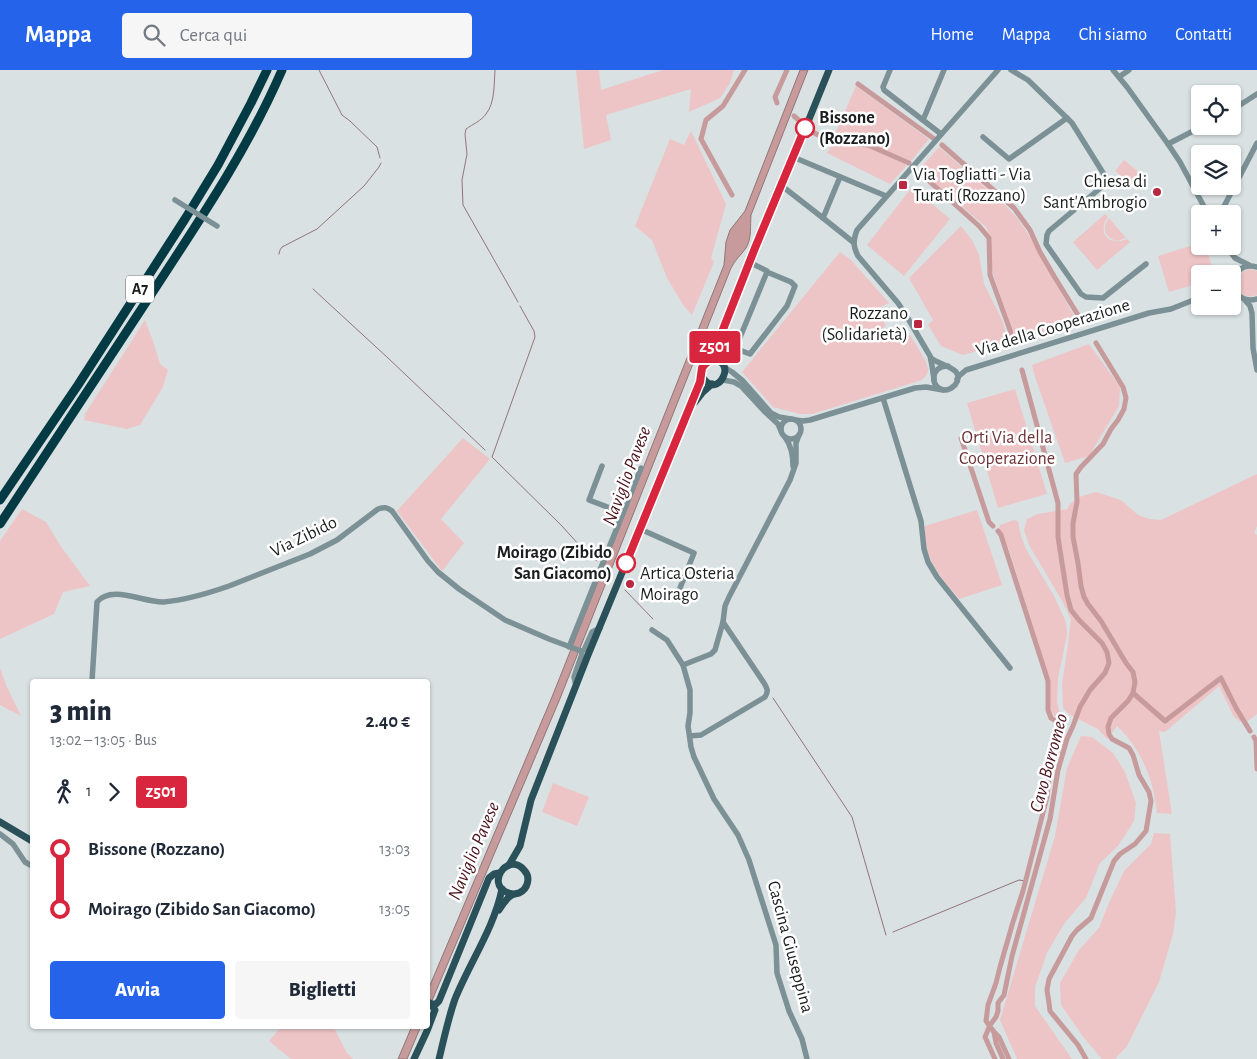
<!DOCTYPE html>
<html lang="it">
<meta charset="utf-8">
<style>
:root{--surface:#fff;--page:#f6f6f7;--text:#1f2937;--muted:#747a83;--accent:#2563eb}
body{margin:0;font-family:"Alegreya Sans",sans-serif;background:var(--page);color:var(--text);height:100vh;display:flex;flex-direction:column;font-size:19px;white-space:nowrap}
*{box-sizing:border-box;margin:0}
p{font-size:16px;color:var(--muted)}
.icon{flex:none;width:28px;height:28px;fill:none;stroke:currentColor;stroke-width:2;stroke-linecap:round;stroke-linejoin:round}
.map{position:relative;flex:1;overflow:hidden}
.panel{position:absolute;left:30px;top:609px;width:400px;height:350px;display:flex;flex-direction:column;background:var(--surface);border-radius:5px;box-shadow:0 1px 4px #0004}
.panel>*{flex:none}
.badge{padding:0 10px;border-radius:4px;font-size:18px;line-height:32px}
.tools{position:absolute;left:1191px;top:15px;display:grid;gap:10px}
.tools a{display:grid;place-items:center;width:50px;height:50px;border-radius:5px;background:var(--surface);box-shadow:0 1px 4px #0004;font-size:25px}
.map>.badge{position:absolute;translate:-50% -50%;box-shadow:0 0 0 2px #fff}
.legs{display:flex;align-items:center;gap:8px;height:55px;padding:0 20px;font-size:16px}
.legs p{margin-inline-start:auto}
.overview{display:flex;align-items:center;justify-content:space-between;height:85px;padding:0 20px}
h1{font-size:28px;font-weight:800;line-height:38px}
.button{display:flex;gap:10px;margin-top:auto;padding:10px 20px}
.button a{flex:1;height:58px;border-radius:5px;background:var(--accent);color:#fff;font-size:20px;font-weight:800;line-height:58px;text-align:center}
.button a+a{background:var(--page);color:var(--text)}
ul{padding:0 20px;list-style:none}
li{display:flex;align-items:center;gap:18px;height:60px;font-size:19px}
li i{display:grid;place-items:center;width:8px;height:100%;margin:0 6px;background:currentColor}
li i::after{content:'';width:12px;height:12px;margin:-6px;border:4px solid;border-radius:50%;background:var(--surface)}
li p{margin-inline-start:auto}
li:first-child i{background:linear-gradient(#0000 50%,currentColor 0)}
li:last-child i{background:linear-gradient(currentColor 50%,#0000 0)}
header{display:flex;align-items:center;gap:30px;box-sizing:border-box;height:70px;padding:0 25px;background:var(--accent);color:#fff}
header strong{font-size:24px}
nav{display:flex;gap:28px;margin-inline-start:auto;font-size:18px}
.search{width:350px;height:45px;background:var(--page);display:flex;align-items:center;gap:12px;box-sizing:border-box;padding:0 18px;border-radius:5px;color:var(--muted);font-size:19px}
.map>svg:first-child{display:block}
</style>
<header>
<strong>Mappa</strong>
<div class="search"><svg class="icon" aria-label="search" viewBox="0 0 24 24"><circle cx="10" cy="10" r="6"/><path d="M15 15l6 6"/></svg>Cerca qui</div>
<nav><a>Home</a><a>Mappa</a><a>Chi siamo</a><a>Contatti</a></nav>
</header>
<div class="map">
<svg width="1257" height="989" viewBox="0 0 1257 989">
<rect width="100%" height="100%" fill="#d9e1e3"/>
<!-- green -->
<g fill="#eec5c6">
<polygon points="576,0 599,0 601,20 663,0 734,0 730,13 720,28 689,42 691,19 606,45 611,70 584,79"/>
<polygon points="856,16 929,69 911,91 868,73 833,69"/>
<polygon points="691,61 726,134 711,188 714,192 692,245 684,236 667,208 652,170 635,156 670,69 684,75"/>
<polygon points="833,73 868,77 907,95 890,114 827,83"/>
<polygon points="939,77 1003,133 1018,149 1032,170 1079,255 1017,274 993,204 991,187 991,169 986,157 919,100"/>
<polygon points="1124,90 1146,108 1137,119 1115,101"/>
<polygon points="912,117 950,149 904,206 867,175"/>
<path d="M1105,144L1108,147C1096,163 1110,177 1127,169L1130,172L1097,200L1073,172Z"/>
<path d="M1109,148L1126,168L1117,171C1105,168 1101,158 1109,148Z"/>
<polygon points="961,156 972,170 979,185 984,214 1002,250 1009,272 963,285 941,276 928,255 933,250 909,208"/>
<polygon points="1200,173 1200,176 1206,176 1214,204 1200,204 1200,213 1169,222 1158,186"/>
<path d="M840,182L851,190L889,233L878,238L886,256L883,258L880,263L884,265L886,261L896,256L897,259L904,257C910,265 928,291 928,299C928,304 925,307 922,310L812,344H800L773,337L742,302Z"/>
<path d="M1250,199L1257,201V225C1236,233 1228,204 1250,199Z"/>
<polygon points="145,250 153,271 160,294 168,300 163,317 140,355 127,359 84,350 85,344"/>
<polygon points="1089,274 1120,317 1119,336 1089,386 1065,393 1035,307 1032,295"/>
<polygon points="1015,319 1047,424 998,438 967,333"/>
<polygon points="463,368 490,389 441,449 464,473 442,501 397,441"/>
<path d="M1257,404V456L1254,463L1257,465V644L1244,654L1234,647L1219,616L1165,662L1159,661L1172,744L1157,743C1154,711 1141,678 1117,656L1107,669L1098,659L1070,645L1063,638L1062,614L1068,574L1071,549L1061,529L1029,475L1024,460L1027,449L1038,444L1067,439L1070,434L1079,427L1096,422L1121,430L1138,445L1149,449L1161,450Z"/>
<polygon points="22,439 46,452 62,478 90,516 63,522 54,544 0,569 0,471"/>
<path d="M977,440L1002,515L959,529C947,514 931,498 927,479C925,472 925,464 925,456Z"/>
<path d="M1014,450L1018,451L1021,466L1026,479L1054,526L1066,552L1067,565L1058,608L1057,632L1060,645L1069,653C1046,649 1050,632 1049,615C1049,609 1047,604 1046,599L1009,480L999,458L1000,455Z"/>
<polygon points="0,598 6,615 21,646 0,635"/>
<polygon points="1081,666 1092,667 1113,683 1125,702 1136,733 1134,751 1118,776 1100,793 1086,828 1064,854 1047,883 1035,917 1035,936 1072,989 1017,989 1000,950 1055,766 1067,698"/>
<polygon points="553,713 589,727 577,756 542,742"/>
<polygon points="1154,763 1170,764 1176,842 1173,864 1159,912 1127,976 1115,989 1102,989 1084,968 1061,935 1060,913 1079,880 1099,858 1108,835 1124,801 1151,774"/>
<polygon points="282,956 333,956 347,983 353,989 291,989 269,971"/>
</g>
<!-- water -->
<g fill="#c79a9b" stroke="#937576">
<path d="M800,0H808L751,145C750,156 752,168 746,178C741,185 735,190 731,198L559,631L428,940V920L552,627L724,195L726,172L730,160L745,141Z"/>
<polygon points="412,956 421,956 407,989 398,989"/>
</g>
<g fill="none" stroke-linecap="round" stroke-linejoin="round">
<!-- stream -->
<g stroke="#937576" stroke-width="1">
<polyline points="319,0 342,45 350,51 377,77 380,88"/>
<path d="M495,0C494,14 495,33 486,44C481,51 473,54 466,59L465,64L467,84L462,110L463,135L518,232"/>
<polyline points="279,184 280,180 282,177 317,159 364,116 379,97 381,93"/>
<polyline points="313,219 388,288 485,380"/>
<polyline points="520,236 534,261 535,267 492,387 562,456 580,476 597,491"/>
<polyline points="625,520 653,549"/>
<polyline points="773,628 852,747 886,865"/>
<polyline points="893,862 1019,810 1026,811"/>
</g>
<!-- canal -->
<g stroke="#c79a9b" stroke-width="5">
<polyline points="858,14 933,68"/>
<polyline points="777,33 775,27 787,0"/>
<polyline points="794,46 802,53"/>
<polyline points="809,60 831,72 868,75 909,93"/>
<polyline points="942,75 1014,138 1030,160 1040,182 1054,206 1081,250"/>
<polyline points="919,102 979,156 989,168 990,205 1010,260 1012,271"/>
<polyline points="732,125 701,69 706,50 723,36 745,0"/>
<polyline points="961,368 989,452 993,456"/>
<polyline points="998,461 1001,465 1048,611 1048,640 1051,648 1062,655 1058,664 1056,679 1050,697 1047,727 1023,821 1013,852 1000,897 996,913 988,935 986,951 994,962 996,973 1003,989"/>
<polyline points="1133,623 1165,651 1221,608 1236,638 1250,661"/>
<polyline points="1254,667 1256,671 1257,699"/>
<polyline points="994,962 999,967 1009,989"/>
<polyline points="995,989 985,967 990,955 996,947 998,941 998,933 1004,925 1012,886 1050,749 1058,700 1067,669 1073,656 1080,637 1090,620 1105,603 1109,593 1107,582 1102,573 1079,550 1071,540 1067,525 1058,467 1058,433 1022,300"/>
<polyline points="1086,989 1078,975 1050,941 1049,933 1047,920 1049,909 1072,866 1077,860 1091,848 1114,791 1120,784 1135,774 1146,761 1151,731 1149,722 1139,705 1133,685 1129,678 1112,669 1109,664 1108,657 1111,648 1128,631 1133,623 1135,612 1133,602 1126,593 1101,551 1088,534 1084,527 1081,516 1078,493 1073,467 1073,453 1077,432 1076,404 1081,397 1103,374 1111,359 1118,350 1124,339 1126,328 1123,317 1096,273"/>
</g>
<!-- minor -->
<g stroke="#7c9196" stroke-width="5.5">
<polyline points="890,0 883,17 884,20 941,64"/>
<polyline points="1011,0 1028,10 1072,53 1105,106 1106,110 1104,115 1049,161 1047,165 1046,174 1081,224 1086,227 1103,228 1146,194"/>
<polyline points="1113,0 1127,17 1168,74 1180,92 1208,144"/>
<polyline points="1119,7 1129,0"/>
<polyline points="1232,40 1257,24"/>
<polyline points="923,50 944,0"/>
<polyline points="983,67 1009,89 1067,48"/>
<polyline points="1168,74 1203,56"/>
<polyline points="793,87 886,126"/>
<polyline points="782,116 823,148 853,172"/>
<polyline points="1220,144 1257,73"/>
<polyline points="823,148 840,107"/>
<polyline points="1226,176 1235,188 1249,195"/>
<polyline points="749,192 767,201 767,202 736,277 742,281 750,284 787,236 795,216 791,212 767,202"/>
<path d="M1257,197C1226,189 1227,237 1257,229"/>
<polyline points="1244,229 1250,236 1252,243 1253,278 1257,300"/>
<path d="M931,288C938,295 968,298 955,315C952,318 949,320 945,320C929,319 930,295 948,296"/>
<polyline points="724,297 732,302 743,311 771,343 779,347 791,349"/>
<path d="M934,309L932,296L930,286L906,245L898,233L858,186C853,176 853,171 857,160L998,0"/>
<polyline points="957,309 959,306 966,300 1149,243 1171,239 1196,229"/>
<polyline points="723,310 734,312 741,316 764,341 778,354 781,361"/>
<polyline points="883,328 921,451 924,479 928,492 937,507 1010,598"/>
<circle cx="791" cy="359" r="10"/>
<polyline points="796,350 803,351 810,350 915,318 926,317 943,320"/>
<path d="M785,367C791,375 793,386 793,396"/>
<polyline points="602,396 589,430 623,443"/>
<polyline points="640,459 694,483 676,528"/>
<polyline points="652,560 667,570 683,595 690,620 690,643 688,656 691,677 694,687 714,729 738,765 749,790 776,875 777,903 789,941 802,969 807,989"/>
<polyline points="569,577 641,398"/>
<polyline points="683,595 711,584 715,580 723,552 725,536 729,527 790,410 796,393 796,373 799,365"/>
<path d="M92,611L97,532C112,514 144,533 164,532C186,530 209,523 229,516L310,484L337,470L378,439C384,437 387,437 392,441L428,491L438,502L459,519L505,550L549,569L581,581"/>
<polyline points="576,616 574,607 582,584 581,581 584,580 592,562 600,558"/>
<path d="M690,666L701,665L765,627C769,621 767,618 764,613L723,552"/>
<polyline points="0,764 13,774 25,792 32,796"/>
</g>
<!-- major -->
<g stroke="#2a515a" stroke-width="7">
<path d="M702,306C717,334 741,286 709,291"/>
<polyline points="695,332 702,323 712,314"/>
<polyline points="0,752 32,771"/>
<polyline points="509,795 520,776 531,730 588,585 690,338 700,312 702,298 705,294 709,291 720,267 755,178 782,116 829,0"/>
<path d="M499,840C502,835 505,831 509,827C512,824 515,824 519,823C528,819 531,807 524,800C507,780 482,819 513,824"/>
<polyline points="428,932 431,934 436,934 439,931 489,808 494,804 499,803"/>
<polyline points="414,989 427,961 435,940 431,934"/>
<path d="M439,989C444,969 448,949 455,929C470,892 494,858 502,819"/>
</g>
<!-- highway -->
<g stroke="#033a44" stroke-width="9">
<polyline points="0,430 78,315 185,149 218,95 251,33 267,0"/>
<path d="M0,454C51,377 102,300 152,223C199,151 248,79 282,0"/>
</g>
<!-- minor-bridge -->
<polyline stroke="#7c9196" stroke-width="5.5" points="175,130 217,156"/>
</g>
<g fill="none" stroke-linecap="round" stroke-linejoin="round">
<defs>
<polyline id="line-1" points="626,493 700,312 702,298 705,294 709,291 720,267 755,178 805,58"/>
</defs>
<!-- line-1 casing -->
<use href="#line-1" stroke="#fff" stroke-width="11"/>
<!-- line-1 -->
<use href="#line-1" stroke="#d7263d" stroke-width="8"/>
</g>
<!-- markers -->
<g fill="#fff" stroke="#d7263d" stroke-width="2.5">
<circle cx="805" cy="58" r="9"/>
<circle cx="626" cy="493" r="9"/>
</g>
<g fill="#b92742" stroke="#fff" stroke-width="2">
<rect x="898" y="110" width="10" height="10" rx="2.5"/>
<circle cx="1157" cy="122" r="5"/>
<rect x="913" y="249" width="10" height="10" rx="2.5"/>
<circle cx="630" cy="514" r="5"/>
</g>
<g text-anchor="middle" dominant-baseline="central" stroke-width="5" stroke-linejoin="round" paint-order="stroke">
<!-- shield labels -->
<rect fill="#fff" stroke="#5f6262" stroke-width="1" x="126" y="205.5" width="28" height="27" rx="4"/>
<g font-size="16" font-weight="bold" fill="#1b1e1f">
<text x="140" y="219">A7</text>
</g>
<!-- stop labels -->
<g font-size="18" font-weight="bold" fill="#1b1e1f" stroke="#fff" text-anchor="start">
<text x="819" y="48">Bissone<tspan x="819" dy="21">(Rozzano)</tspan></text>
<text x="612" y="483" text-anchor="end">Moirago (Zibido<tspan x="612" dy="21">San Giacomo)</tspan></text>
</g>
<!-- poi labels -->
<g font-size="18" fill="#1b1e1f" stroke="#fff" text-anchor="start">
<text x="913" y="105">Via Togliatti - Via<tspan x="913" dy="21">Turati (Rozzano)</tspan></text>
<text x="1147" y="112" text-anchor="end">Chiesa di<tspan x="1147" dy="21">Sant'Ambrogio</tspan></text>
<text x="908" y="244" text-anchor="end">Rozzano<tspan x="908" dy="21">(Solidarietà)</tspan></text>
<text x="640" y="504">Artica Osteria<tspan x="640" dy="21">Moirago</tspan></text>
</g>
<!-- street labels -->
<g font-size="18" fill="#1b1e1f" stroke="#fff">
<text transform="translate(1053 258) rotate(-17)">Via della Cooperazione</text>
<text transform="translate(304 467) rotate(-26)">Via Zibido</text>
<text transform="translate(790 877) rotate(75)">Cascina Giuseppina</text>
</g>
<!-- park labels -->
<g font-size="18" fill="#6d3136" stroke="#fff">
<text x="1007" y="368">Orti Via della<tspan x="1007" dy="21">Cooperazione</tspan></text>
</g>
<!-- water labels -->
<g font-size="19" font-style="italic" fill="#4b131b" stroke="#fff">
<text transform="translate(627 406) rotate(-69)">Naviglio Pavese</text>
<text transform="translate(1049 693) rotate(-75)">Cavo Borromeo</text>
<text transform="translate(474 781) rotate(-67)">Naviglio Pavese</text>
</g>
</g>
</svg>
<div class="tools">
<a><svg class="icon" aria-label="locate" viewBox="0 0 24 24"><circle cx="12" cy="12" r="6"/><path d="M12 2v4M12 18v4M2 12h4M18 12h4"/></svg></a>
<a><svg class="icon" aria-label="layers" viewBox="0 0 24 24"><path d="M12 4l9 5-9 5-9-5zM3 14l9 5 9-5"/></svg></a>
<a>+</a>
<a>−</a>
</div>
<b class="badge" style="left:715px;top:277px;background:#d7263d;color:#fff">z501</b>
<section class="panel">
<div class="overview"><div><h1>3 min</h1><p>13:02 – 13:05 · Bus</p></div><b>2.40 €</b></div>
<div class="legs"><svg class="icon" aria-label="walk" viewBox="0 0 24 24"><circle cx="13" cy="4" r="2"/><path d="M13 8l-2 6 4 7M11 14l-3 7M7 12l3-4h3l4 4"/></svg>1<svg class="icon" aria-label="forward" viewBox="0 0 24 24"><path d="M9 5l7 7-7 7"/></svg><b class="badge" style="background:#d7263d;color:#fff">z501</b></div>
<ul>
<li><i style="color:#d7263d"></i><b>Bissone (Rozzano)</b><p>13:03</p></li>
<li><i style="color:#d7263d"></i><b>Moirago (Zibido San Giacomo)</b><p>13:05</p></li>
</ul>
<div class="button"><a>Avvia</a><a>Biglietti</a></div>
</section>
</div>
